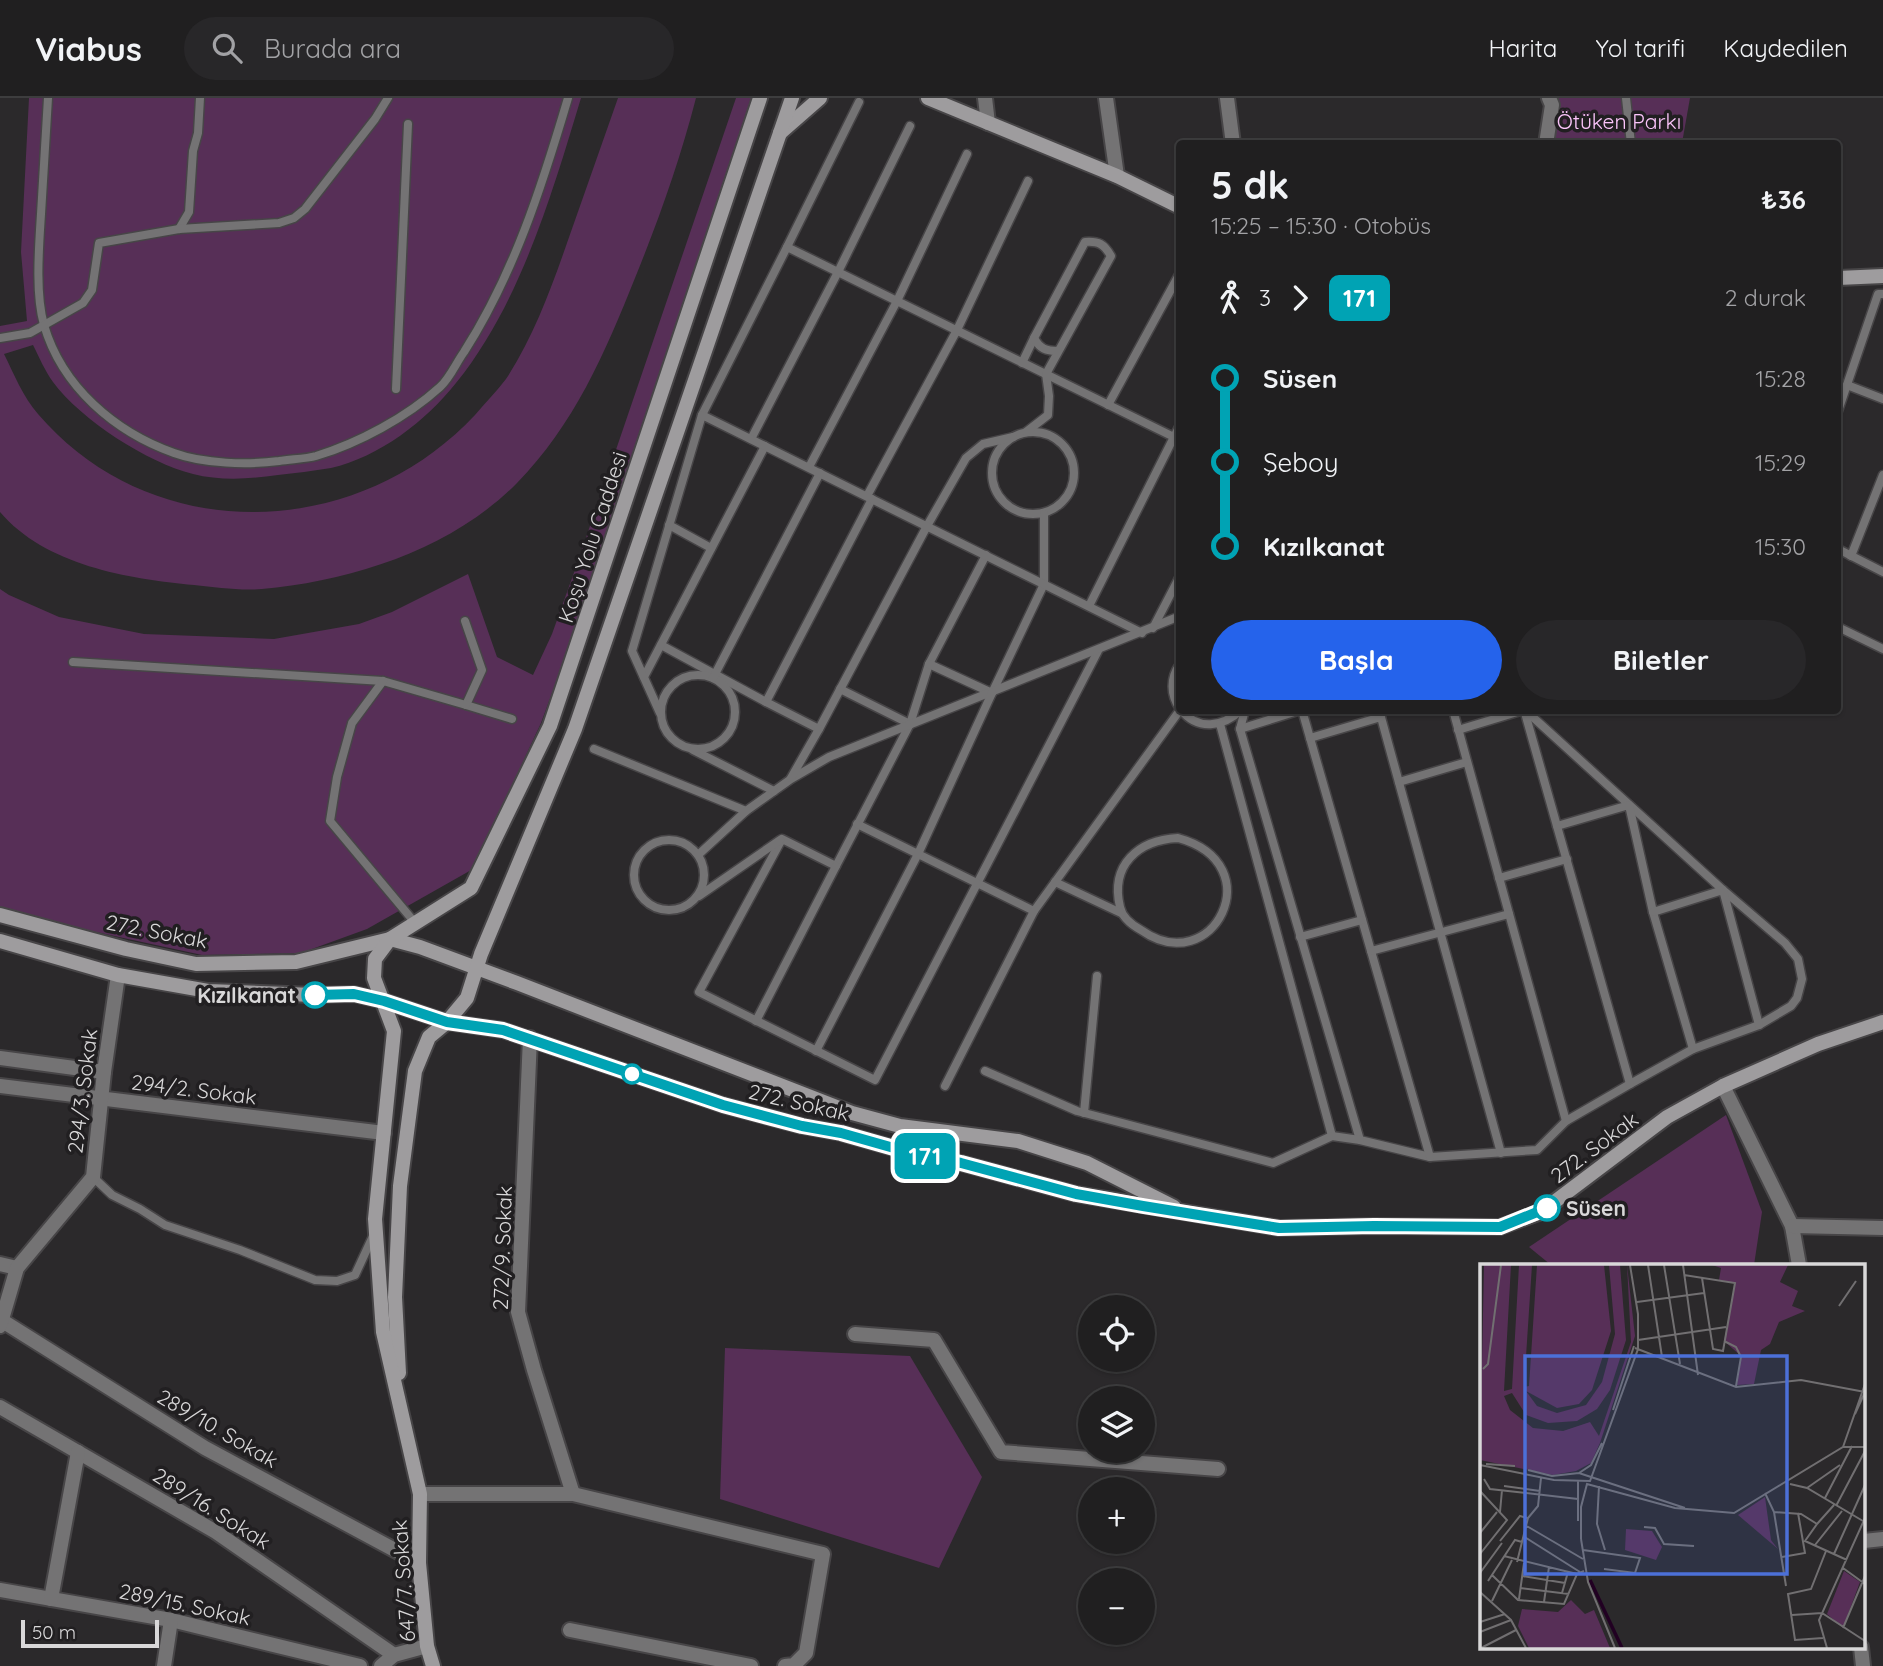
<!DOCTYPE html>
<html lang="tr">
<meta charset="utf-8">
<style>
:root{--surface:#201f20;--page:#282729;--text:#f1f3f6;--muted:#a2a2a5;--line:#3d3d3e;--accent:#2563eb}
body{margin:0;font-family:Quicksand,sans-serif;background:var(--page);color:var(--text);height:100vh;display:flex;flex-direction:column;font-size:26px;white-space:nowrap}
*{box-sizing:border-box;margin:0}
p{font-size:23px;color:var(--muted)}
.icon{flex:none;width:38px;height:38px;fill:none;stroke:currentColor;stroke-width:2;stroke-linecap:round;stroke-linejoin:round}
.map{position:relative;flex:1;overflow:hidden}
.details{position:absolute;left:1176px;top:42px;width:665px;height:574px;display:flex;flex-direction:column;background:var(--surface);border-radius:7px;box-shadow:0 2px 5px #0004,0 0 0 2px var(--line)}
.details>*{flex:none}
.badge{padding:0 14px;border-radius:10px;font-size:24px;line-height:46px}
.buttons{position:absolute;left:1078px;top:1197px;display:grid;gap:14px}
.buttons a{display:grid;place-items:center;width:77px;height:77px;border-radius:50%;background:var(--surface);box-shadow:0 2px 5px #0004,0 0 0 2px var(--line);font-size:35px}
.scale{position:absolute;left:21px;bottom:18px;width:138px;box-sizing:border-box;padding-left:7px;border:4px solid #d9d8d9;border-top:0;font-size:19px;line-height:24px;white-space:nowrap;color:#d9d8d9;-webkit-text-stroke:5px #211f21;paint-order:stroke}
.map>.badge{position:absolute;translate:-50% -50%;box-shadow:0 0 0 4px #fff}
.legs{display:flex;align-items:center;gap:10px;height:77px;padding:0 35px;font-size:23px}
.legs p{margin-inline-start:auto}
.overview{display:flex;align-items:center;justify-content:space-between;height:119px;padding:0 35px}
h1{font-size:38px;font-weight:700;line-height:52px}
.primary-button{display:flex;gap:14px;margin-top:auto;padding:14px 35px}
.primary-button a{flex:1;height:80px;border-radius:42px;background:var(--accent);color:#fff;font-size:28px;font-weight:700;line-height:80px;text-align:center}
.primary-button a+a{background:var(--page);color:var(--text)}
ul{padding:0 35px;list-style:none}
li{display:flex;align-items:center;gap:24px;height:84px;font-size:26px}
li i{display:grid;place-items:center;width:10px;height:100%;margin:0 9px;background:currentColor}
li i::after{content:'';width:18px;height:18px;margin:-9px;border:5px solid;border-radius:50%;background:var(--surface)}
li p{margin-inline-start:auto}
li:first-child i{background:linear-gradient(#0000 50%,currentColor 0)}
li:last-child i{background:linear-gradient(currentColor 50%,#0000 0)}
header{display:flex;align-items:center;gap:42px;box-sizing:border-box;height:98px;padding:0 35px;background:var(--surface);border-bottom:2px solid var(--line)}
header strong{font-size:33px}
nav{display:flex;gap:38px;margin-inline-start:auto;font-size:24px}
.search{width:490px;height:63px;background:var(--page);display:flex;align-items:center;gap:18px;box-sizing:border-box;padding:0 24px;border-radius:38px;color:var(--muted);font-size:26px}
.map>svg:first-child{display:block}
</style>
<header>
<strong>Viabus</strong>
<div class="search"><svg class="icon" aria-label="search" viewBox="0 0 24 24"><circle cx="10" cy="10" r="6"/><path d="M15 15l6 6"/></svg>Burada ara</div>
<nav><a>Harita</a><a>Yol tarifi</a><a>Kaydedilen</a></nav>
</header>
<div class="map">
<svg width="1883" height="1568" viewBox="0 0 1883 1568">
<rect width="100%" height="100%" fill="#2b292b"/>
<!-- green -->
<g fill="#572f57">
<path d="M29,0H581C552,96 520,206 456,285C426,323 379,359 331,370C313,373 295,375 278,377C251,381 220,383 193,376C148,365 81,322 53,284C45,273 39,259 33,247L4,256C14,276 23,299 38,316C153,450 357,443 475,317C485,305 497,293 506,281C533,240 551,191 567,145C584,97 601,48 618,0H696C680,62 659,121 635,180C605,255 574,327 517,385C452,451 352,483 262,491C240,493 216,489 194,487C128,481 45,467 0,414V228L27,223L21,154Z"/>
<polygon points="736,0 752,0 696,180 617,418 541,625 473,771 367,831 301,855 202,857 59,826 0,809 0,491 9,497 59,519 144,536 274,541 359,526 392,514 468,476 497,559 533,577 552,536 576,469"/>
<polygon points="1550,0 1690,0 1682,45 1547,46"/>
<polygon points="1726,1017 1762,1114 1754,1167 1551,1167 1529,1149"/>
<polygon points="725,1250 910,1258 982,1379 939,1470 720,1401"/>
</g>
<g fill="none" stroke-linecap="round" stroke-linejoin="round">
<defs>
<g id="lane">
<path d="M48,0C46,39 43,77 41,116C39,148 35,196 44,227C62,289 115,334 174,355C204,366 248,367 279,363C291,361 305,361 316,358C359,345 407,319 440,289C450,280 456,265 464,254C514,176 542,88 568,0"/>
<polyline points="1626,0 1631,46"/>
<polyline points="179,131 189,114 193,53 198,35 200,0"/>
<polyline points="787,149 859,4"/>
<polyline points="0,240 30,235 83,205 92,192 99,145 179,131 279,125 294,120 305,111 375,21 388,0"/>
<polyline points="1022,265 1034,240"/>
<polyline points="1847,287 1883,301"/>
<polyline points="396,291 408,26"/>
<polyline points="1108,307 1180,175"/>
<polyline points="1838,313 1878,196 1883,196"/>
<polyline points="702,317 787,149 1180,342"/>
<circle cx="1033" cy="375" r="41"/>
<path d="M1026,334L1048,317L1049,298L1046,276L1111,158C1104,146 1099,143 1085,144L1034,240C1040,251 1046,253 1058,253"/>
<polyline points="751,341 838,174 910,28"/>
<polyline points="809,369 897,203 967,56"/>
<polyline points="867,398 957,232 1028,83"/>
<polyline points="669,427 711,450"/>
<polyline points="1838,451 1883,474"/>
<polyline points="986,457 929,566 910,626 836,768 782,741 699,894 875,982 1098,553"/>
<polyline points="1851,458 1883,377"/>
<polyline points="1089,508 1180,327"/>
<polyline points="465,523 482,572 466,607 512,621"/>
<polyline points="1838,529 1883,551"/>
<polyline points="1153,530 1180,478"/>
<polyline points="661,547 766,604 872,401"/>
<polyline points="73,564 383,583 466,607"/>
<polyline points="929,566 992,595 1044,486 1044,416"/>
<path d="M1180,566C1170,580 1170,596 1180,611"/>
<circle cx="698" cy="614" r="37"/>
<polyline points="644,579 765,348"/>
<polyline points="713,580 820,375"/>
<polyline points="383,583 352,625 337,679 330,723 416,826"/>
<polyline points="840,591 910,626"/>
<polyline points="766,604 819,631 927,428 966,360 983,346 1013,339"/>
<path d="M1181,612C1198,633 1223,629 1241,612"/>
<polyline points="1245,612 1240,631 1360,1042 1430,1059 1537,1052 1566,1023 1630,986 1693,951 1759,927 1791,908 1797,900 1802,881 1798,861 1785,845 1723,792 1525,612"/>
<polyline points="1302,612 1430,1059"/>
<polyline points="1379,612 1501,1055"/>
<polyline points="1453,612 1566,1023"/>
<polyline points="660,615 632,553 702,317 1142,535"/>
<polyline points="1525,615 1630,986"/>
<polyline points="1220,626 1332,1038"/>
<polyline points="1240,631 1301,612"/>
<polyline points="1458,632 1524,612"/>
<polyline points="1310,640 1381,619"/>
<polyline points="594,651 746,713 791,681 829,659 1180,518"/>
<polyline points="693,652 774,693"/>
<polyline points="791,680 819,631"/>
<polyline points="1399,684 1467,664"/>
<polyline points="857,726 1034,813"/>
<polyline points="1557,728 1629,707 1653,814 1693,951"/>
<path d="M1178,740C1273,766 1213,883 1141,832C1132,827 1122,819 1120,809C1110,767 1138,742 1178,740Z"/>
<circle cx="669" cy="777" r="35"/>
<polyline points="698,757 746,713"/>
<polyline points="1499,780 1567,761"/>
<polyline points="1055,784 1121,815"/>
<polyline points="699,798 780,742"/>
<polyline points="1653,814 1723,792 1759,927"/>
<polyline points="1300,839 1362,822"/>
<polyline points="1371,853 1509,816"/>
<polyline points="756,923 836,768"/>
<polyline points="816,953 918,756 992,595"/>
<polyline points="985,973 1077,1013 1273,1065 1332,1038 1360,1042"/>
<polyline points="945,988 1034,813 1180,612"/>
<polyline points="1084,1015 1097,878"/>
<polyline points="93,1079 112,1097 140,1111 165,1127 240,1152 315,1182 337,1183 355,1177 374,1136"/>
</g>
<g id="street">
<polyline points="985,0 988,25"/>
<polyline points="1106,0 1117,78"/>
<polyline points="1227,0 1233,46"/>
<polyline points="1546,46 1552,7 1549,0"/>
<polyline points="530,940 518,1214 534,1272 573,1396"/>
<polyline points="0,960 104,974"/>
<polyline points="0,988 384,1035"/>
<polyline points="1723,988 1792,1128 1799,1167"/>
<polyline points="1792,1128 1883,1130"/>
<polyline points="0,1166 17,1170"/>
<polyline points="1,1222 205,1350 419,1465"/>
<polyline points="0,1228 17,1170 93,1079 104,974 118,877"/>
<polyline points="855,1236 934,1242 1001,1354 1218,1371"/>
<polyline points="0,1309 216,1434 394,1557"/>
<polyline points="420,1396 573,1396 823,1456 806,1555 794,1567 785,1568"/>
<polyline points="1864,1443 1883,1441"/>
<polyline points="0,1492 171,1522 360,1568"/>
<polyline points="51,1501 78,1354"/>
<polyline points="570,1532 751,1568"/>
<polyline points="1861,1549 1863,1568"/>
<polyline points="164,1568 171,1522"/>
<polyline points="381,1568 394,1557 427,1548"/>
</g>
<g id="secondary">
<polyline points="928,0 1117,78 1180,109"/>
<polyline points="780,35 820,0"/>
<polyline points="1838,180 1883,178"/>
<polyline points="0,817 126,851 196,866 296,864 390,841 420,849 517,885 852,1015 900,1028 1018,1043 1087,1065 1174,1109"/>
<polyline points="0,843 118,877 208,893 314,897 354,896 384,903 447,924 503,932 723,1007 802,1028 841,1035 908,1054 961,1065 1076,1096 1279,1130 1374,1128 1500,1129 1541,1114 1667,1019 1723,988 1818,946 1883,924"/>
<polyline points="399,1275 395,1199 400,1088 415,973 429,939 447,924 467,900 481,856 575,631 792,0"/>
<polyline points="433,1568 427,1548 419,1465 420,1396 383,1234 375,1121 394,933 374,880 375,861 390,841 471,790 550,628 760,0"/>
</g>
</defs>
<!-- lane casing -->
<use href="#lane" stroke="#474547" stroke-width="11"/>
<!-- street casing -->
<use href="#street" stroke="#474547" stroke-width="18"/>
<!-- secondary casing -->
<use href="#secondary" stroke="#474547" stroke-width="18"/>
<!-- lane -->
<use href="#lane" stroke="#747374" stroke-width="8"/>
<!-- street -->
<use href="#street" stroke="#747374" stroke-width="14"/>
<!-- secondary -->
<use href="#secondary" stroke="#9e9c9e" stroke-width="14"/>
</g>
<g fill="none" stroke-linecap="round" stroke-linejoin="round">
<defs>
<polyline id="line-1" points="315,897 354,896 384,903 447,924 503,932 723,1007 802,1028 841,1035 908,1054 961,1065 1076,1096 1143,1108 1279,1130 1374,1128 1500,1129 1547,1110"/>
</defs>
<!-- line-1 casing -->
<use href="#line-1" stroke="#fff" stroke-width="16"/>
<!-- line-1 -->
<use href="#line-1" stroke="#00a3b4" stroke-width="10"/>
</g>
<!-- markers -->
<g fill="#fff" stroke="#00a3b4" stroke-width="3.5">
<circle cx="315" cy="897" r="12"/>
<circle cx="632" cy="976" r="9"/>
<circle cx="1547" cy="1110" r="12"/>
</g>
<g text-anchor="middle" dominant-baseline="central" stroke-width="7" stroke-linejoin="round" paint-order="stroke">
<!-- park labels -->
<g font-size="21" fill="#fcc5fb" stroke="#211f21">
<text x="1619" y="23">Ötüken Parkı</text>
</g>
<!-- street labels -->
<g font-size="21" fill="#d9d8d9" stroke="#211f21">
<text transform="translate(592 439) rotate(-72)">Koşu Yolu Caddesi</text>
<text transform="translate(157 833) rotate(11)">272. Sokak</text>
<text transform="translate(194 991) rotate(7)">294/2. Sokak</text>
<text transform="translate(82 993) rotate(-83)">294/3. Sokak</text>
<text transform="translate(799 1004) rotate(13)">272. Sokak</text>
<text transform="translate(1594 1049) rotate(-37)">272. Sokak</text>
<text transform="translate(502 1150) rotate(-88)">272/9. Sokak</text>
<text transform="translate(218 1330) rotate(30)">289/10. Sokak</text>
<text transform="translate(212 1410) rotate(32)">289/16. Sokak</text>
<text transform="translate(403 1483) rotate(-94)">647/7. Sokak</text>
<text transform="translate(185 1506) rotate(12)">289/15. Sokak</text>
</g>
<!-- stop labels -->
<g font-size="21" font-weight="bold" fill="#d9d8d9" stroke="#211f21" text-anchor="end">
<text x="296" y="897">Kızılkanat</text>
<text x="1566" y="1110" text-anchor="start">Süsen</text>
</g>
</g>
<!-- overview -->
<g transform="translate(1480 1166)">
<rect width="385" height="385" fill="#2b292b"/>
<path d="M4,1H31L24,127L32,125L39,1H52L44,123L49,122L57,1H124L131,67L112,126L99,140L77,144L46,127L57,142L77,149L106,141L122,118L135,70L129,1H140L146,76L130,126L117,145L97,157L68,159L46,151L32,129L24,132L30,146L53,164L83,167L110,158L119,172L151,78L147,1L155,72L120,179L111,199L96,207L73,211L0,196ZM308,1L300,18L318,27L312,42L325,47L299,58L290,80L281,86L274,120L257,121L261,92L244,77L255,19L239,16L241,4L232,1ZM285,233L291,276L298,285L258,251ZM146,265L172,267L182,283L176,296L145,286ZM364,307L380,318L363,364L347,350ZM91,336L105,350L114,346L130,384H49L38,362L42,345L78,348Z" fill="#572f57"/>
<path fill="none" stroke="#210022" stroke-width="3.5" d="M110,316L142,384"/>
<path fill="none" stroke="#716f71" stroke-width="2" d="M168,1L182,93M184,1L200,100M203,1L218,111M204,11L255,19L243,87L233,85L222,14M157,38L224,29M359,42L376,17M158,76L246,63M244,77L256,83L261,93L256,122M155,84L256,123L321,116L385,128M3,105L8,100L21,1M133,146L154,82M375,150L385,128M363,183L385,120M6,200L35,202M0,201L74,216L110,217L158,85V50L150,1M48,206L72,212L99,209L111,213M99,209L111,201L122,179M111,213L205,244M4,215L10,225L98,235M310,220L327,224L383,257M24,222L60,227M119,222L117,260L125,286M327,224L360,201M0,227L27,256L0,290M285,229L294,248L306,322M345,234L372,182M356,242L385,187M20,248L22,226M294,248L321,250L337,260L325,277L367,296M98,257V217M337,260L354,241M45,261L103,295M164,263L175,264L184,280L214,282M0,269L17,248M43,272L100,308M101,275V243L107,220L195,244L254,249L363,183H385M101,275L108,318L135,384M20,277L40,252L47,254M335,281L362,247M103,286L160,294L155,309L124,305M354,290L385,221M24,292L97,310M302,293L325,289L318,249M37,298L48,254L58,242L61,214M363,304L385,320M0,309L22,279M12,311L38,336L84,340L97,310L104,307M42,312L85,319M8,317L35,276L42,278M40,324L89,330M0,328L31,356L46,384M82,329L88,308M39,335L44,299M12,337L32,296M64,338L69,303M312,351L342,349L385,377M0,358L25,350M363,364L385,312M0,368L31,356M343,374L315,376L308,330L331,325L346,287M1,384L36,366M347,384L339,356L385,254"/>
<path fill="#4c70d8" fill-opacity="0.15" stroke="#4c70d8" stroke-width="3.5" d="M45,92H307V310H45Z"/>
<rect width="385" height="385" fill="none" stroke="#d9d8d9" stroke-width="3.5"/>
</g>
</svg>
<div class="buttons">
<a><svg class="icon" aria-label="locate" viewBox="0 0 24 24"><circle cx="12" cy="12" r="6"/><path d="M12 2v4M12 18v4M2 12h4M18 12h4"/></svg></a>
<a><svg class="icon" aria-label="layers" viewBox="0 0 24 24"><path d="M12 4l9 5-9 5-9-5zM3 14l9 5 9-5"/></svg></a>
<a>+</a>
<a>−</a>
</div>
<div class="scale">50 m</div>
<b class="badge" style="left:925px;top:1058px;background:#00a3b4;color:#fff">171</b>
<section class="details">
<div class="overview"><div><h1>5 dk</h1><p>15:25 – 15:30 · Otobüs</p></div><b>₺36</b></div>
<div class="legs"><svg class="icon" aria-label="walk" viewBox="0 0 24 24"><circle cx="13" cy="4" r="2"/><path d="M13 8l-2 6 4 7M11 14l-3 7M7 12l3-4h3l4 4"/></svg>3<svg class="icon" aria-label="forward" viewBox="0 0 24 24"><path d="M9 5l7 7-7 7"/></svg><b class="badge" style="background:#00a3b4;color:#fff">171</b><p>2 durak</p></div>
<ul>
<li><i style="color:#00a3b4"></i><b>Süsen</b><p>15:28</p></li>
<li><i style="color:#00a3b4"></i><span>Şeboy</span><p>15:29</p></li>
<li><i style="color:#00a3b4"></i><b>Kızılkanat</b><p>15:30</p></li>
</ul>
<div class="primary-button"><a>Başla</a><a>Biletler</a></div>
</section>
</div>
